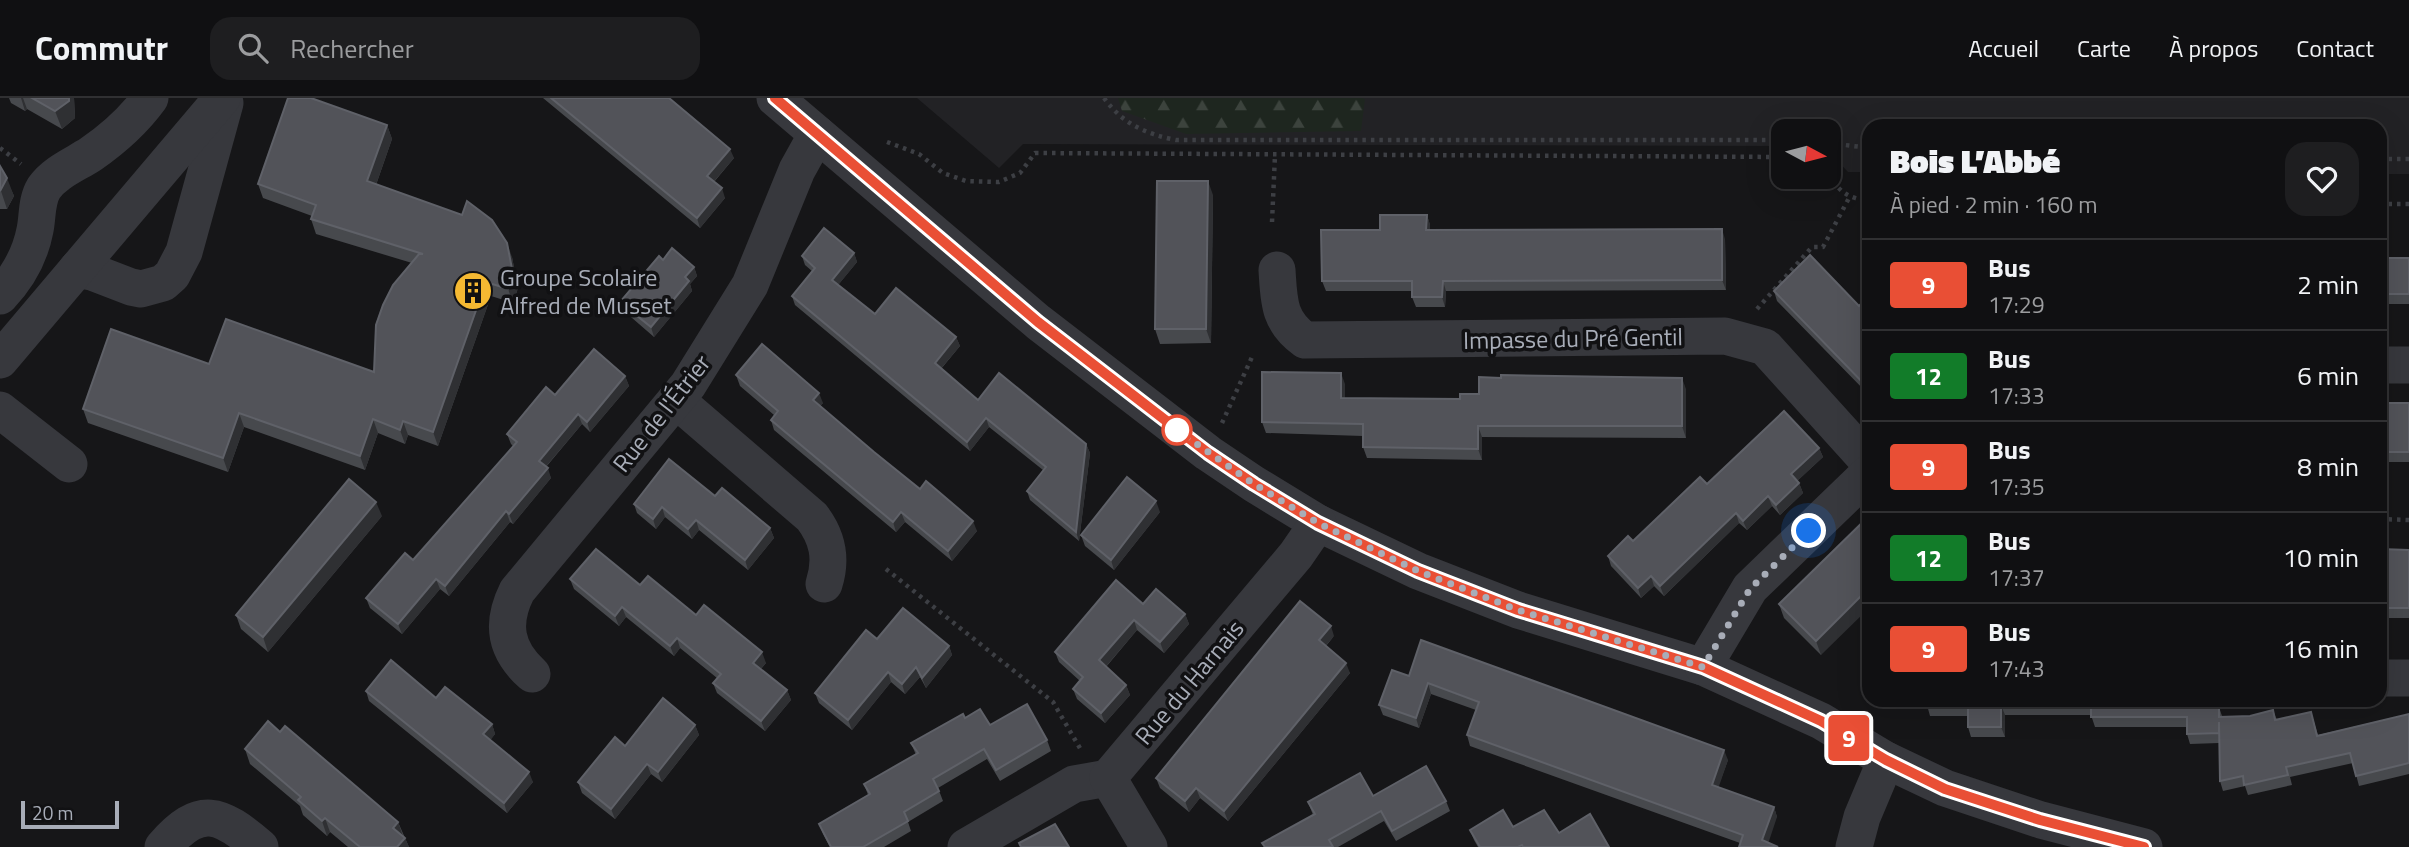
<!DOCTYPE html>
<html lang="fr">
<meta charset="utf-8">
<style>
:root{--surface:#101012;--page:#1e1e20;--text:#f1f3f6;--muted:#9c9d9f;--line:#303032}
body{margin:0;font-family:"Titillium Web",sans-serif;background:var(--page);color:var(--text);height:100vh;display:flex;flex-direction:column;font-size:26px;white-space:nowrap}
*{box-sizing:border-box;margin:0}
p{font-size:23px;color:var(--muted)}
.icon{flex:none;width:38px;height:38px;fill:none;stroke:currentColor;stroke-width:2;stroke-linecap:round;stroke-linejoin:round}
.map{position:relative;flex:1;overflow:hidden}
.sheet{position:absolute;left:1862px;top:21px;width:525px;height:588px;display:flex;flex-direction:column;background:var(--surface);border-radius:21px;box-shadow:0 7px 28px #0002,0 0 0 2px var(--line)}
.sheet>*{flex:none}
.badge{padding:0 14px;border-radius:5px;font-size:24px;line-height:46px}
.needle{width:46px;rotate:97deg}
.fabs{position:absolute;left:1771px;top:21px;display:grid;gap:14px}
.fabs a{display:grid;place-items:center;width:70px;height:70px;border-radius:14px;background:var(--surface);box-shadow:0 7px 28px #0002,0 0 0 2px var(--line);font-size:35px}
.scale{position:absolute;left:21px;bottom:18px;width:98px;box-sizing:border-box;padding-left:7px;border:4px solid #a8adb8;border-top:0;font-size:19px;line-height:24px;white-space:nowrap;color:#a8adb8;-webkit-text-stroke:5px #111113;paint-order:stroke}
.you{position:absolute;width:35px;height:35px;margin:-18px;border:5px solid #fff;border-radius:50%;background:#1a73e8;box-shadow:0 0 0 10px #1a73e833}
.map>.badge{position:absolute;translate:-50% -50%;box-shadow:0 0 0 4px #fff}
.round{display:grid;place-items:center;flex:none;width:74px;height:74px;border-radius:21px;background:var(--page)}
.head{display:flex;align-items:center;justify-content:space-between;height:119px;padding:0 28px}
h1{font-size:33px;font-weight:800;line-height:52px}
ul{padding:0;list-style:none}
li{display:flex;align-items:center;gap:21px;height:91px;padding:0 28px;border-top:2px solid var(--line)}
li div{flex:1}
li b{display:block;font-size:26px}
li em{font-style:normal}
li .badge{min-width:77px;font-weight:700;text-align:center}
header{display:flex;align-items:center;gap:42px;box-sizing:border-box;height:98px;padding:0 35px;background:var(--surface);border-bottom:2px solid var(--line)}
header strong{font-size:33px}
nav{display:flex;gap:38px;margin-inline-start:auto;font-size:24px}
.search{width:490px;height:63px;background:var(--page);display:flex;align-items:center;gap:18px;box-sizing:border-box;padding:0 24px;border-radius:21px;color:var(--muted);font-size:26px}
.map>svg:first-child{display:block}
</style>
<header>
<strong>Commutr</strong>
<div class="search"><svg class="icon" aria-label="search" viewBox="0 0 24 24"><circle cx="10" cy="10" r="6"/><path d="M15 15l6 6"/></svg>Rechercher</div>
<nav><a>Accueil</a><a>Carte</a><a>À propos</a><a>Contact</a></nav>
</header>
<div class="map">
<svg width="2409" height="749" viewBox="0 0 2409 749">
<defs>
<pattern id="forest-firs" width="22" height="20" patternUnits="userSpaceOnUse" patternTransform="scale(1.75)"><rect width="22" height="20" fill="#1e261f"/><path d="M5 1l3.5 6h-7zM16 11l3.5 6h-7z" fill="#3c433d"/></pattern>
</defs>
<rect width="100%" height="100%" fill="#161618"/>
<!-- built -->
<polygon fill="#222225" points="917,0 2409,0 2409,76 2380,76 2380,28 1869,28 1869,74 1848,74 1829,54 1829,33 1783,33 1783,48 1023,46 999,70"/>
<!-- forest -->
<polygon fill="url(#forest-firs)" points="1118,0 1362,0 1365,1 1361,33 1186,36 1122,13"/>
<g fill="none" stroke-linecap="round" stroke-linejoin="round">
<!-- path -->
<g stroke="#3d3f44" stroke-width="4.5" stroke-dasharray="3.5 5" stroke-linecap="butt">
<path d="M1104,0C1122,25 1145,36 1176,42H1783"/>
<polyline points="887,44 919,56 943,75 966,83 999,84 1020,75 1035,55 1783,59"/>
<polyline points="1829,45 1869,50"/>
<polyline points="0,50 21,66"/>
<polyline points="2380,61 2409,61"/>
<path d="M1829,76C1839,95 1849,100 1869,103"/>
<polyline points="2380,106 2409,106"/>
<polyline points="1272,124 1275,57"/>
<polyline points="1757,211 1812,149 1823,149 1849,100"/>
<polyline points="1222,325 1252,259"/>
<polyline points="2380,421 2409,422"/>
<polyline points="886,471 1053,604 1081,652"/>
</g>
<!-- minor -->
<g stroke="#37383d" stroke-width="37">
<polyline points="775,0 1038,224 1208,355 1254,386 1318,425 1418,473 1518,512 1703,569 1821,623 1886,662 1945,690 2041,722 2144,749"/>
<polyline points="77,171 92,174 131,189 141,191 163,185 172,177 184,154 225,5"/>
<path d="M1277,172C1279,202 1278,223 1305,242L1725,238L1765,249L1869,364"/>
<path d="M0,198C18,179 30,158 35,132C38,118 36,103 44,90C55,74 76,66 91,56C114,40 134,22 150,0"/>
<polyline points="0,262 222,0"/>
<polyline points="2380,267 2409,267"/>
<path d="M676,302L812,419C828,440 832,461 824,486"/>
<polyline points="0,312 69,366"/>
<polyline points="1703,569 1750,490 1869,375"/>
<path d="M532,576C505,552 501,525 517,493L688,287L750,187L797,72L817,36"/>
<polyline points="2380,580 2409,580"/>
<path d="M163,749C200,706 220,715 260,749"/>
<polyline points="966,749 1074,686 1108,680"/>
<polyline points="1149,749 1108,680 1296,457 1318,425"/>
<polyline points="1854,749 1862,719 1886,662"/>
</g>
</g>
<!-- wall -->
<g fill="#47494d">
<polygon points="9,0 74,0 75,20 62,31 27,11 25,13 11,5"/>
<polygon points="543,0 669,0 734,60 714,84 725,100 700,130"/>
<polygon points="387,27 392,41 376,87 512,159 518,190 513,205 491,198 438,348 408,337 405,346 378,335 365,372 244,329 228,374 88,325 83,311 209,266 374,274 412,165 316,136 311,121 312,118 263,100 258,86"/>
<polygon points="0,68 14,98 7,111 0,111"/>
<polygon points="1213,97 1211,245 1160,246 1155,231"/>
<polygon points="1427,117 1430,127 1430,132 1725,141 1726,192 1446,193 1445,209 1416,209 1412,199 1412,193 1326,193 1322,183 1380,132"/>
<polygon points="854,155 857,164 838,187 875,216 956,239 960,248 941,271 978,302 1086,346 1090,355 1079,443 1030,402 1027,393 1043,372 989,329 970,353 795,207 792,198 812,173 805,167 802,158"/>
<rect x="2380" y="160" width="29" height="46"/>
<polygon points="663,162 694,169 697,178 690,186 692,193 654,239 624,213 620,204"/>
<polygon points="1774,193 1859,208 1869,198 1869,297 1777,203"/>
<polygon points="736,277 823,305 820,308 874,354 920,391 977,433 952,463 905,424 896,434 774,332 771,322 774,317 740,288"/>
<polygon points="625,278 629,288 590,334 582,326 546,369 551,380 513,426 510,424 449,498 440,491 402,536 370,510 366,500 413,462 513,348 511,346 507,336 555,297"/>
<polygon points="1345,286 1345,300 1460,301 1686,291 1686,340 1482,339 1482,362 1367,360 1363,349 1363,338 1266,335 1262,324"/>
<rect x="2380" y="305" width="29" height="59"/>
<polygon points="1819,350 1823,359 1797,383 1799,385 1803,395 1780,417 1772,408 1747,432 1739,425 1664,498 1654,488 1641,500 1611,468 1608,458 1633,443 1707,386"/>
<polygon points="715,398 770,430 774,440 748,472 699,432 692,441 665,419 656,431 637,415 634,406"/>
<polygon points="1160,414 1114,472 1085,448 1081,437"/>
<polygon points="382,418 268,554 241,531 236,517"/>
<polygon points="1869,418 1821,557 1784,520 1779,506"/>
<polygon points="2380,451 2409,452 2409,520 2380,520"/>
<polygon points="570,481 640,487 696,517 766,565 761,571 787,592 791,602 765,633 717,595 713,585 717,580 680,550 674,558 626,519 619,528 574,491"/>
<polygon points="1143,506 1185,516 1189,526 1164,555 1137,532 1106,569 1126,587 1130,597 1105,625 1077,601 1073,591 1080,583 1059,564 1055,554"/>
<polygon points="1334,538 1326,548 1350,575 1228,723 1200,700 1189,714 1160,690 1156,680"/>
<polygon points="877,541 949,548 952,557 926,590 920,579 905,596 891,584 852,632 819,605 815,595"/>
<polygon points="1409,578 1728,662 1718,689 1774,709 1777,719 1740,745 1470,648 1467,637 1476,612 1431,596 1419,630 1383,617 1379,607"/>
<polygon points="366,593 436,600 492,626 495,636 490,642 533,684 507,715 369,603"/>
<polygon points="1927,602 2206,602 2206,609 2219,609 2222,618 2250,618 2273,612 2277,622 2311,614 2318,637 2409,616 2409,676 2359,688 2353,665 2290,679 2292,687 2248,697 2245,688 2223,693 2220,683 2219,645 2190,646 2187,636 2187,629 2095,629 2091,617 2005,617 2005,639 1971,639 1968,629 1968,618 1930,618 1927,607"/>
<polygon points="965,620 1047,642 1051,653 1000,683 987,661 938,690 943,703 908,724 911,733 884,749 830,749 823,736 819,726 868,697 864,686 916,657 911,645"/>
<polygon points="695,627 699,637 662,684 651,676 615,721 582,695 578,684 625,648"/>
<polygon points="245,651 398,724 409,749 348,749 330,734 327,738 303,717 300,708 250,666"/>
<polygon points="1373,698 1446,703 1450,713 1396,743 1384,723 1338,749 1264,749 1262,745 1313,717 1308,704"/>
<polygon points="1513,729 1559,735 1609,749 1478,749 1474,742 1470,732"/>
</g>
<!-- shaded-wall -->
<g fill="#2f3033">
<polygon points="21,0 23,0 27,11 25,13"/>
<polygon points="69,0 74,0 75,20 62,31 55,13"/>
<polygon points="387,27 392,41 372,98 367,83"/>
<polygon points="730,51 734,60 710,88 707,78"/>
<polygon points="7,80 14,98 7,111 1,93"/>
<polygon points="1208,83 1213,97 1211,245 1206,231"/>
<polygon points="722,90 725,100 700,130 697,120"/>
<polygon points="1427,117 1430,127 1430,142 1426,132"/>
<polygon points="1722,131 1725,141 1726,192 1722,182"/>
<polygon points="507,145 512,159 518,190 513,205 508,191"/>
<polygon points="854,155 857,164 835,191 832,182"/>
<polygon points="694,169 697,178 690,186 692,193 654,239 651,229 685,179"/>
<polygon points="1443,183 1446,193 1445,209 1442,199"/>
<polygon points="486,184 491,198 438,348 433,334"/>
<polygon points="956,239 960,248 938,274 935,265"/>
<polygon points="1341,275 1345,286 1345,311 1341,300"/>
<polygon points="625,278 629,288 590,334 587,324"/>
<polygon points="1682,280 1686,291 1686,340 1682,328"/>
<polygon points="819,295 823,305 817,312 813,302"/>
<polygon points="239,315 244,329 228,374 223,360"/>
<polygon points="578,316 582,326 542,373 539,363"/>
<polygon points="986,320 989,329 970,353 967,344"/>
<polygon points="373,321 378,335 365,372 360,358"/>
<polygon points="403,323 408,337 405,346 400,332"/>
<polygon points="1478,328 1482,339 1482,362 1478,351"/>
<polygon points="1086,346 1090,355 1079,443 1076,434"/>
<polygon points="1819,350 1823,359 1794,386 1791,376"/>
<polygon points="548,370 551,380 513,426 509,416"/>
<polygon points="1799,385 1803,395 1780,417 1776,407"/>
<polygon points="1768,398 1772,408 1747,432 1743,423"/>
<polygon points="1156,403 1160,414 1114,472 1111,462"/>
<polygon points="376,404 382,418 268,554 263,539"/>
<polygon points="662,409 665,419 656,431 653,421"/>
<polygon points="506,413 510,424 449,498 445,488"/>
<polygon points="901,414 905,424 896,434 893,424"/>
<polygon points="1736,415 1739,425 1664,498 1660,488"/>
<polygon points="696,422 699,432 692,441 688,431"/>
<polygon points="973,423 977,433 952,463 948,453"/>
<polygon points="770,430 774,440 748,472 745,462"/>
<polygon points="1651,478 1654,488 1641,500 1638,490"/>
<polygon points="436,481 440,491 402,536 398,526"/>
<polygon points="1869,490 1869,510 1821,557 1816,543"/>
<polygon points="622,509 626,519 619,528 615,518"/>
<polygon points="1185,516 1189,526 1164,555 1160,544"/>
<polygon points="1134,522 1137,532 1102,573 1099,562"/>
<polygon points="1331,528 1334,538 1322,552 1319,542"/>
<polygon points="677,540 680,550 674,558 670,548"/>
<polygon points="949,548 952,557 926,590 922,580"/>
<polygon points="762,554 766,565 757,575 753,565"/>
<polygon points="1346,565 1350,575 1228,723 1224,713"/>
<polygon points="916,569 920,579 905,596 902,586"/>
<polygon points="888,574 891,584 852,632 848,622"/>
<polygon points="1428,585 1431,596 1419,630 1416,620"/>
<polygon points="1126,587 1130,597 1105,625 1101,615"/>
<polygon points="787,592 791,602 765,633 761,623"/>
<polygon points="2202,602 2206,602 2206,618 2202,608"/>
<polygon points="2001,607 2005,617 2005,639 2001,629"/>
<polygon points="492,626 495,636 487,647 483,636"/>
<polygon points="695,627 699,637 662,684 658,674"/>
<polygon points="1724,652 1728,662 1716,697 1712,687"/>
<polygon points="647,666 651,676 615,721 611,711"/>
<polygon points="529,674 533,684 507,715 504,705"/>
<polygon points="1196,690 1200,700 1189,714 1185,703"/>
<polygon points="1774,709 1777,719 1767,749 1762,742"/>
<polygon points="325,720 330,734 327,738 322,723"/>
<polygon points="398,724 403,738 393,730"/>
<polygon points="405,740 409,749 397,749"/>
</g>
<!-- building -->
<g fill="#525359" stroke="#5f6168" stroke-width="2">
<polygon points="32,0 69,0 69,3 55,13"/>
<polygon points="288,0 311,0 387,27 367,83 462,117 467,103 492,122 507,145 513,176 508,191 486,184 433,334 403,323 400,332 373,321 360,358 239,315 223,360 83,311 111,231 209,266 226,221 374,274 376,227 383,207 393,187 419,156 423,156 311,121 316,107 258,86"/>
<polygon points="551,0 669,0 730,51 707,78 722,90 697,120"/>
<polygon points="0,68 7,80 0,93"/>
<polygon points="1157,83 1208,83 1206,231 1155,231"/>
<polygon points="1380,117 1427,117 1426,132 1722,131 1722,182 1443,183 1442,199 1412,199 1412,183 1322,183 1321,132 1380,132"/>
<polygon points="824,130 854,155 832,182 875,216 896,190 956,239 935,265 978,302 999,275 1086,346 1076,434 1027,393 1046,369 986,320 967,344 792,198 815,170 802,158"/>
<polygon points="672,150 694,169 685,179 689,183 651,229 620,204 659,158 663,162"/>
<polygon points="1810,157 1859,208 1869,198 1869,291 1774,193"/>
<rect x="2380" y="160" width="29" height="36"/>
<polygon points="762,246 819,295 813,302 874,354 920,391 926,383 973,423 948,453 901,414 893,424 771,322 778,313 736,277"/>
<polygon points="594,251 625,278 587,324 578,316 539,363 548,370 509,416 506,413 445,488 436,481 398,526 366,500 405,455 413,462 517,344 507,336 546,289 555,297"/>
<polygon points="1262,274 1341,275 1341,300 1460,301 1460,296 1479,296 1479,279 1501,280 1501,277 1682,280 1682,328 1478,328 1478,351 1363,349 1363,326 1262,324"/>
<rect x="2380" y="305" width="29" height="49"/>
<polygon points="1784,313 1819,350 1791,376 1799,385 1776,407 1768,398 1743,423 1736,415 1660,488 1651,478 1638,490 1608,458 1628,438 1633,443 1700,379 1707,386"/>
<polygon points="669,361 715,398 722,390 770,430 745,462 696,422 688,431 662,409 653,421 634,406"/>
<polygon points="1127,379 1156,403 1111,462 1081,437"/>
<polygon points="349,381 376,404 263,539 236,517"/>
<polygon points="1869,418 1869,490 1816,543 1779,506"/>
<polygon points="596,451 640,487 648,478 696,517 704,507 762,554 753,565 787,592 761,623 713,585 721,576 677,540 670,548 622,509 615,518 570,481"/>
<polygon points="2380,451 2409,452 2409,510 2380,510"/>
<polygon points="1116,482 1143,506 1156,491 1185,516 1160,544 1134,522 1099,562 1126,587 1101,615 1073,591 1083,579 1055,554"/>
<polygon points="1300,503 1331,528 1319,542 1346,565 1224,713 1196,690 1185,703 1156,680"/>
<polygon points="903,510 949,548 922,580 916,569 902,586 888,574 848,622 815,595 866,532 877,541"/>
<polygon points="1421,542 1724,652 1712,687 1774,709 1762,742 1778,749 1739,749 1743,737 1467,637 1479,604 1428,585 1416,620 1379,607 1392,572 1409,578"/>
<polygon points="391,562 436,600 445,589 492,626 483,636 529,674 504,705 366,593"/>
<polygon points="663,600 695,627 658,674 647,666 611,711 578,684 615,639 625,648"/>
<polygon points="1927,602 2202,602 2202,608 2219,609 2219,619 2250,618 2273,612 2275,622 2311,614 2317,638 2409,616 2409,665 2356,678 2350,655 2286,669 2288,677 2244,687 2243,678 2220,683 2219,624 2219,635 2187,636 2187,619 2091,619 2091,607 2001,607 2001,629 1968,629 1968,608 1927,607"/>
<polygon points="1027,606 1047,642 996,672 984,651 933,681 939,693 904,714 908,723 863,749 831,749 819,726 870,696 864,686 918,655 911,645 963,616 965,620 980,611 990,627"/>
<polygon points="268,623 280,634 285,628 398,724 393,730 405,740 397,749 360,749 325,720 322,723 298,702 301,699 245,651"/>
<polygon points="1426,668 1446,703 1392,733 1381,713 1329,742 1333,749 1265,749 1262,745 1315,716 1308,704 1360,675 1373,698"/>
<polygon points="1503,712 1513,729 1544,712 1559,735 1590,716 1609,749 1523,749 1522,747 1518,749 1480,749 1470,732"/>
<polygon points="1055,726 1069,749 1021,749 1019,745"/>
</g>
<g fill="none" stroke-linecap="round" stroke-linejoin="round">
<defs>
<polyline id="line" points="775,0 1038,224 1208,355 1254,386 1318,425 1418,473 1518,512 1703,569 1821,623 1886,662 1945,691 2040,722 2144,749"/>
</defs>
<!-- line casing -->
<use href="#line" stroke="#fff" stroke-width="16"/>
<!-- line -->
<use href="#line" stroke="#e94f35" stroke-width="10"/>
<!-- walk -->
<polyline stroke="#a8adb8" stroke-width="7" stroke-dasharray="0 12.6" points="1177,332 1254,386 1318,425 1418,473 1518,512 1703,569 1750,491 1809,433"/>
</g>
<!-- icons -->
<defs>
<symbol id="building-disc" viewBox="-11 -11 22 22"><circle r="9.5" fill="#f5b932" stroke="#111113"/><path d="M-4-6H4V6H1V3H-1V6H-4ZM-2.5-4.3h1.7v1.8h-1.7ZM.8-4.3h1.7v1.8H.8ZM-2.5-1h1.7V.8h-1.7ZM.8-1h1.7V.8H.8Z" fill="#111"/></symbol>
</defs>
<g fill-rule="evenodd">
<use href="#building-disc" x="451" y="171" width="44" height="44"/>
</g>
<!-- markers -->
<circle fill="#fff" stroke="#e94f35" stroke-width="3.5" cx="1177" cy="332" r="14"/>
<g text-anchor="middle" dominant-baseline="central" stroke-width="7" stroke-linejoin="round" paint-order="stroke">
<!-- poi labels -->
<g font-size="24" fill="#a8adb8" stroke="#111113" text-anchor="start">
<text x="500" y="179">Groupe Scolaire<tspan x="500" dy="28">Alfred de Musset</tspan></text>
</g>
<!-- street labels -->
<g font-size="24" fill="#a8adb8" stroke="#111113">
<text transform="translate(1573 240) rotate(-1)">Impasse du Pré Gentil</text>
<text transform="translate(661 315) rotate(-52)">Rue de l'Étrier</text>
<text transform="translate(1189 584) rotate(-50)">Rue du Harnais</text>
</g>
</g>
</svg>
<div class="fabs">
<a><svg class="needle" viewBox="-14 -14 28 28"><path d="M0-13l5 13h-10z" fill="#e53935"/><path d="M0 13l5-13h-10z" fill="#9c9d9f"/></svg></a>
</div>
<div class="scale">20 m</div>
<div class="you" style="left:1809px;top:433px"></div>
<b class="badge" style="left:1849px;top:640px;background:#e94f35;color:#fff">9</b>
<section class="sheet">
<div class="head"><div><h1>Bois L’Abbé</h1><p>À pied · 2 min · 160 m</p></div><a class="round"><svg class="icon" aria-label="heart" viewBox="0 0 24 24"><path d="M12 20l-8-8c-3-5 5-10 8-4 3-6 11-1 8 4z"/></svg></a></div>
<ul>
<li><span class="badge" style="background:#e94f35;color:#fff">9</span><div><b>Bus</b><p>17:29</p></div><em>2 min</em></li>
<li><span class="badge" style="background:#127c29;color:#fff">12</span><div><b>Bus</b><p>17:33</p></div><em>6 min</em></li>
<li><span class="badge" style="background:#e94f35;color:#fff">9</span><div><b>Bus</b><p>17:35</p></div><em>8 min</em></li>
<li><span class="badge" style="background:#127c29;color:#fff">12</span><div><b>Bus</b><p>17:37</p></div><em>10 min</em></li>
<li><span class="badge" style="background:#e94f35;color:#fff">9</span><div><b>Bus</b><p>17:43</p></div><em>16 min</em></li>
</ul>
</section>
</div>
